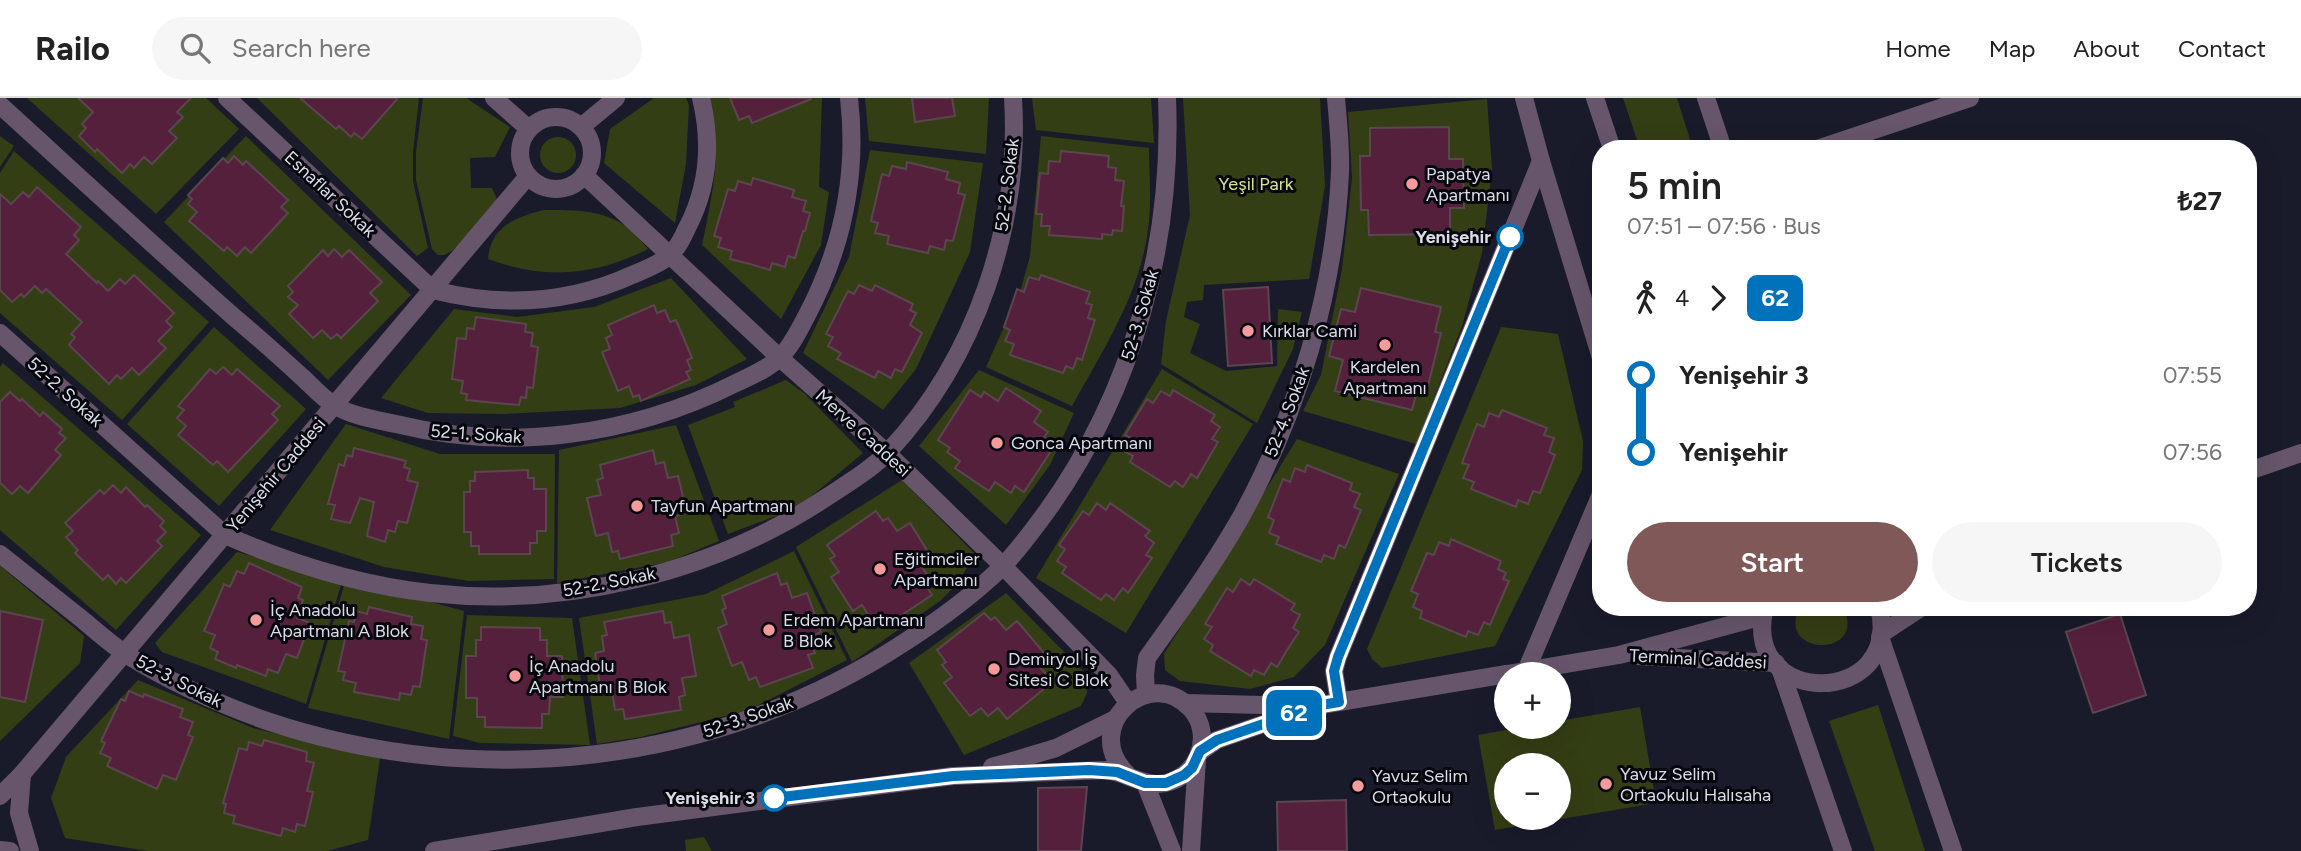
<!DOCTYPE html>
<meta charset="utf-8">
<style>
:root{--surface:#fff;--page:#f6f6f6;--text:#222;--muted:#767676;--line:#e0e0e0;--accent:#815858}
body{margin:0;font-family:Figtree,sans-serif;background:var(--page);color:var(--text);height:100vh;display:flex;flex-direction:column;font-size:26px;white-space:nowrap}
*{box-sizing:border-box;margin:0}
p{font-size:23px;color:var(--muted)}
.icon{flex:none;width:38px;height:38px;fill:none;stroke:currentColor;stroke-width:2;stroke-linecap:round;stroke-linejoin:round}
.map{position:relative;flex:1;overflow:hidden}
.sheet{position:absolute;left:1592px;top:42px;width:665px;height:476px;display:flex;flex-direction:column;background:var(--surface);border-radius:28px;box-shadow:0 7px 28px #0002}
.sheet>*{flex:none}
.badge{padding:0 14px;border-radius:10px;font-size:24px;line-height:46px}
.buttons{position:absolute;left:1494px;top:564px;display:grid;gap:14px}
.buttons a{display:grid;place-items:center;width:77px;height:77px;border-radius:50%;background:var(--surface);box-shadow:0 7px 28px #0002;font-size:35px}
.map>.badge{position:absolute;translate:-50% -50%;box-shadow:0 0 0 4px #fff}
.legs{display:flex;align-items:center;gap:10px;height:77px;padding:0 35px;font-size:23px}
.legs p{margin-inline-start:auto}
.headline{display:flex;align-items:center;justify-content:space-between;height:119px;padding:0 35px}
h1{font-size:38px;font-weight:600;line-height:52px}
.action{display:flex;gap:14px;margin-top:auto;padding:14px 35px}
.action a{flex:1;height:80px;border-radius:42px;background:var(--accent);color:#fff;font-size:28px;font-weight:600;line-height:80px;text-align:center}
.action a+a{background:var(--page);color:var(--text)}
ul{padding:0 35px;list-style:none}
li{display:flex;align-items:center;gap:24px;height:77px;font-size:26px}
li i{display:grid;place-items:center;width:10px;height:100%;margin:0 9px;background:currentColor}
li i::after{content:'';width:18px;height:18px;margin:-9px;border:5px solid;border-radius:50%;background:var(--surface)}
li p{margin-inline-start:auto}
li:first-child i{background:linear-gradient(#0000 50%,currentColor 0)}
li:last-child i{background:linear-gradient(currentColor 50%,#0000 0)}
header{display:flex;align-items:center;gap:42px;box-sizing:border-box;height:98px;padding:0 35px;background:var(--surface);border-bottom:2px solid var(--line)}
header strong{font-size:33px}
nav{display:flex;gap:38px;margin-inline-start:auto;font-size:24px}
.search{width:490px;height:63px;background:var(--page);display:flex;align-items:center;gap:18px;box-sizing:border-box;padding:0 24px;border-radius:38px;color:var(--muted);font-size:26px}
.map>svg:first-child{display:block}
</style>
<header>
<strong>Railo</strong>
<div class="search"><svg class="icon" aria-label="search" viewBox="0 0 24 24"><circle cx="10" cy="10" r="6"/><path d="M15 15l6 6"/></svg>Search here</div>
<nav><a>Home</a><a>Map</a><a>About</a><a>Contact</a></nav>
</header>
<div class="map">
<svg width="2301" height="753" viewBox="0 0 2301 753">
<rect width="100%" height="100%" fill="#191b2b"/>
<!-- green -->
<g fill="#343e14" fill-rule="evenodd">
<polygon points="27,0 206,0 239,31 156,116"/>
<polygon points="257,0 419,0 413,54 413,83 428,150 417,158"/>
<polygon points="423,0 466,0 510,29 495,59 470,60 471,90 492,90 500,108 452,153 444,157 438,157 432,151 416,82 416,54"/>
<polygon points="654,0 686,0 689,7 686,66 675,125 604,65 610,31"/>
<path d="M709,0H822L819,89L829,94L821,147L781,221L702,147C712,98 724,49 709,0Z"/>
<polygon points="865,0 989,0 986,56 869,43"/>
<polygon points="1032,0 1151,0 1154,45 1036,32"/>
<polygon points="1183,0 1320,0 1325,88 1309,181 1204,187 1203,202 1187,204 1184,219 1200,226 1190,255 1226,273 1277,268 1278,211 1302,214 1293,251 1257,325 1161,266 1166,223 1190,117"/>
<polygon points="1623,0 1677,0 1693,51 1640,51"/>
<polygon points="1487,1 1492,71 1482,155 1462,228 1416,346 1303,313 1321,277 1342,171 1352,80 1348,14"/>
<polygon points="0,38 14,48 0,69"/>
<polygon points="246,38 411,197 328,282 164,124"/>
<path d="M1041,38L1149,50C1149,76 1152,105 1148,131C1141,194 1102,254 1072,308L986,269L1021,191L1030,158Z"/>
<circle cx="558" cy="57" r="18"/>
<polygon points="870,52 983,65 970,154 916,271 883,312 803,255 849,159"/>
<polygon points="14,53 209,224 122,322 0,215 0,75"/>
<path d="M543,112C571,112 600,111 624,127C633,133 641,143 648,151C595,178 544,182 488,161C491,128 515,120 543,112Z"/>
<polygon points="671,180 747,261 696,287 620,310 505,316 428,315 381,300 454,211 517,219 594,209"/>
<polygon points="214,229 306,311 219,408 127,326"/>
<polygon points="1501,229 1558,236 1583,343 1582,372 1495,548 1382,570 1372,561 1367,551"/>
<polygon points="3,265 201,437 116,532 0,432 0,269"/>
<polygon points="1162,271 1253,326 1126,535 1036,480"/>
<polygon points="979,272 1074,315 1050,367 1006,427 919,348"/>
<polygon points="786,282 804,295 863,355 808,401 779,417 728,436 688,327 735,309 733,304"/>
<polygon points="346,326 440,356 555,356 554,481 469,483 384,469 270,432"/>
<polygon points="676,327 719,443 668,464 557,485 559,352"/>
<polygon points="1297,341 1399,376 1325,547 1294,579 1250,591 1180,583 1165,572 1164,556"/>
<polygon points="902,382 975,456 958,485 940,503 852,564 796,449"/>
<polygon points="794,453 847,562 749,612 641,639 597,646 579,520 706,496"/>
<polygon points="237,454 342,483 306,606 162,554 155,545"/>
<polygon points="0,468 84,538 80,565 0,643"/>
<polygon points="346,481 464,513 449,641 308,610"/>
<polygon points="1006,495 1086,576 1087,595 1081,608 964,657 909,565"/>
<path d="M1800,509H1843C1869,560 1774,559 1800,509Z"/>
<polygon points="467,517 572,520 590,647 480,645 453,638"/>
<polygon points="138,582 253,630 380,660 368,742 327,753 148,753 65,740 51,700 66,659"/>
<polygon points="1878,607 1925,753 1875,753 1829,623"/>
<path d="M1640,609L1656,705L1495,732L1478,637L1529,628H1559V623ZM1507,667H1559V719H1507Z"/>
<polygon points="704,739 712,753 686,753 685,742"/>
</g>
<!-- building -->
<g fill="#55203c" stroke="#5b4650" stroke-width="2">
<polygon points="78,0 191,0 177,14 183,19 169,33 177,40 152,66 144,59 134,70 130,66 122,75 97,51 95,54 79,38 86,30 82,26 93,14"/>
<polygon points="300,0 398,0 362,41 354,35 351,39 339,28 336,31"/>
<polygon points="730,0 811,0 811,1 752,25 749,18 739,22"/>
<polygon points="912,0 952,0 955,18 915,24"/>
<polygon points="1449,29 1449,61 1463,61 1464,110 1450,110 1450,136 1369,137 1368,112 1361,112 1360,58 1370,58 1370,30"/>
<polygon points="1061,53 1109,58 1108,69 1116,70 1115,82 1124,83 1121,108 1124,108 1122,133 1113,132 1112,137 1102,136 1102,141 1049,137 1050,128 1041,128 1042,116 1036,116 1040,75 1048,76 1049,63 1060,64"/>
<polygon points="234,58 243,67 246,63 288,102 281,109 288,115 251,155 245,149 237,158 227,149 224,153 189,123 197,114 188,106 192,101 188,97 223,60 228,65"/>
<polygon points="907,64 948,74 946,81 960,85 958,95 965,97 953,143 946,142 944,152 930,148 928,155 887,146 889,138 875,135 878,125 871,123 882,76 889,78 892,68 906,71"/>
<polygon points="753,80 794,92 792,99 806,103 803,113 810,115 805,133 803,133 795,160 788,158 785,169 772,165 770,172 750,166 730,161 732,153 718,149 721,140 714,138 728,91 735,93 738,83 751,87"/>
<polygon points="37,89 81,129 74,137 79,142 66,156 97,185 98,183 108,193 120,181 125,186 134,177 174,215 166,223 172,229 158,243 166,250 139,277 132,270 121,281 117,277 109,286 69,247 75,239 71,236 82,224 46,191 42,195 35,188 24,199 21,196 12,204 0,192 0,96 11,106 23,94 29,99"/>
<polygon points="334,151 342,159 349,152 382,184 370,195 378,203 341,240 337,236 331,241 322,232 313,240 289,216 298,207 288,199 293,194 288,188 323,152 328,158"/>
<polygon points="1041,177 1090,194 1086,205 1092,207 1088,220 1095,222 1082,262 1077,260 1073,271 1066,268 1063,275 1010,257 1014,246 1005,243 1010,232 1004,229 1017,191 1024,194 1029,179 1039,182"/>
<polygon points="859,187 872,193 875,187 913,206 910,212 916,215 910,227 922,235 902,274 895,271 891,280 878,273 875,280 837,261 841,255 828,248 833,239 826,236 848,193 854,196"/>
<polygon points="1268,189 1272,265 1228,268 1223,192"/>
<polygon points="1361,190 1441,209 1435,234 1441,235 1428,288 1419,285 1412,312 1335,293 1343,262 1329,258 1341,211 1355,214"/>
<polygon points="654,207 657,215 665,212 670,224 676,222 692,260 687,262 691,272 686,274 690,281 641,303 639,297 633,299 629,288 618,293 602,254 610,251 606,240 612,237 608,227"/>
<polygon points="476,219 526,226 525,234 533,235 531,248 538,249 533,290 527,289 526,300 521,299 519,307 466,302 467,296 461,295 463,283 452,281 457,240 466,241 467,230 474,231"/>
<polygon points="223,269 232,277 237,271 280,308 272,316 278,322 228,374 217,363 213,367 178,337 186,328 177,320 184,312 178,308 210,271 216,276"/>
<polygon points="1006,290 1041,313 1034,324 1048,334 1044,339 1055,347 1024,394 1015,388 1011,395 995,384 989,393 955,370 960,363 947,354 950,350 938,342 970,292 981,299 984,294 998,303"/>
<polygon points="1173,292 1215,317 1211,323 1220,329 1212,341 1218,344 1197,380 1191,376 1183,389 1175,383 1170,389 1130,364 1133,358 1124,353 1131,340 1125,337 1147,301 1153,305 1161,293 1170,298"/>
<polygon points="10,294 20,303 22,301 40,318 43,314 62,331 59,335 66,340 55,352 61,357 28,395 20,388 12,396 0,385 0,304"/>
<polygon points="1502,312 1547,330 1544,337 1554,340 1549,354 1555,357 1540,395 1533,393 1528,406 1518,402 1516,409 1471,391 1474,384 1463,380 1469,367 1462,365 1477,326 1484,329 1489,315 1499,319"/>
<polygon points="354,350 406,363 404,369 410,371 407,382 418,385 407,425 398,423 395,434 388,432 385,444 367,438 374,404 360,400 350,425 331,421 335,407 328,406 339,366 344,368 347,357 352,359"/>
<polygon points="653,352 656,366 664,364 668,380 678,378 687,415 675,418 679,435 671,437 673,448 620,461 618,453 612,454 608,435 596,438 587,400 601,397 597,382 603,380 600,367"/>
<polygon points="1307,367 1352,385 1350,392 1360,396 1354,409 1361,412 1345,450 1339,447 1334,461 1324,457 1321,464 1276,446 1279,439 1269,435 1274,422 1268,419 1283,381 1290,384 1295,370 1305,374"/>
<polygon points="528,372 528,380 534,380 534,391 546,391 546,433 537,433 537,445 530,445 530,456 479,456 479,448 471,448 471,434 464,434 464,394 470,394 470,383 475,383 475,374"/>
<polygon points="113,387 121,395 126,389 145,409 147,407 164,423 160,428 166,434 157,443 162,448 126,485 121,480 116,486 108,477 103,482 75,455 78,452 66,439 73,433 65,425 100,392 104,396"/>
<polygon points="1097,405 1106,412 1110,405 1150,433 1145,438 1154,445 1146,457 1152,460 1128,495 1123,490 1114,502 1106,496 1101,502 1062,475 1066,469 1057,463 1065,451 1059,447 1083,413 1089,417"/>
<polygon points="876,413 883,423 888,420 897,433 910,425 932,460 921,468 931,482 925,486 932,497 885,528 879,519 872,523 862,507 853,513 831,479 839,474 830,461 835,458 827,447"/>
<polygon points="1451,441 1501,463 1498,471 1506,475 1503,481 1509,483 1490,527 1484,524 1478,537 1468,533 1466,539 1420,520 1422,513 1413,509 1418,496 1411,493 1427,455 1434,457 1439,444 1449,448"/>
<polygon points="249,465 302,489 298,500 303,502 297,520 310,525 297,560 286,556 278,575 268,571 266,578 237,567 236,570 215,561 218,554 210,550 215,537 204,533 224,486 230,489 237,473 244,476"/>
<polygon points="777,475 781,487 787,485 792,500 807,495 821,534 809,539 815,555 808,557 813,570 760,589 756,579 749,582 742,564 732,568 718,530 727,526 722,512 726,510 722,498"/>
<polygon points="1241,481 1250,487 1254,481 1295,506 1291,512 1300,517 1293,530 1299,534 1287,552 1277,569 1271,565 1264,577 1254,572 1251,578 1210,553 1213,547 1204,541 1212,529 1205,526 1227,490 1233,494"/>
<polygon points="369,509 412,519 411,526 423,528 421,541 427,542 420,589 413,588 411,597 400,595 399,602 354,594 356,585 343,582 345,574 338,573 349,523 354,524 356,513 367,516"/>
<polygon points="0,513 43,522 25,604 0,599"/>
<polygon points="663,513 665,525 671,524 674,540 689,537 696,578 682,580 685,597 679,599 681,612 625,621 623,611 615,612 612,593 601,595 595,555 604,553 602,538 607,537 604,524"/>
<polygon points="984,515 991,522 995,519 1006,532 1017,523 1045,556 1035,564 1046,576 1037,583 1044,591 1007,621 998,610 988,618 981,610 970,618 944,585 952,579 942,567 946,564 937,552"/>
<polygon points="2120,516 2146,597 2093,615 2066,534"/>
<polygon points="481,529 540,530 540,542 547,542 547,558 562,558 563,599 550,599 549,616 542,616 542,630 485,629 485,619 477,619 477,600 466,600 466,558 476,558 476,542 481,542"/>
<polygon points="129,593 143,599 144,596 183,611 180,619 193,624 188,637 193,639 176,682 163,677 157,691 107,668 111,660 100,655 105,645 101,643 121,601 125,603"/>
<polygon points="264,642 307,654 306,663 314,665 307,693 313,694 305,728 297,726 295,734 283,730 281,738 233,725 235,718 224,715 226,706 223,705 239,650 247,652 249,644 262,648"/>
<polygon points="1087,689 1081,753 1038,753 1038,690"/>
<polygon points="1346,702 1347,753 1278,753 1277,704"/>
</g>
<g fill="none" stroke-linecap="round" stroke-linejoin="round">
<!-- minor -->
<g stroke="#67566b" stroke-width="18">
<path d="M227,0L433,192C500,209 568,206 632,177C644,172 660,166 670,157C677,151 683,139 687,130C709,88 712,45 701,0"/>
<polyline points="494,0 529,31"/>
<polyline points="1524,0 1541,63 1601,260"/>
<path d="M0,7C78,78 156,150 235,220C258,239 280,259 302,279C312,288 322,300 334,307C351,318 377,322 396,326C509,354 630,338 734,286C748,279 769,271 780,259C791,249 799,232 806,219C842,151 858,77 849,0"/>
<circle cx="556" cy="55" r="36"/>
<polyline points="581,29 616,0"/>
<polyline points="1817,51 1970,0"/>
<polyline points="584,77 780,260 887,355 1003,468 1109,577 1128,605"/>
<path d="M0,235L225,437C291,466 358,487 430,495C567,510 712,475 827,399C848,385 872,371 889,353C976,260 1021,126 1013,0"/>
<polyline points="2249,373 2301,355"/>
<path d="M0,456C28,478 55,500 83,522C97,534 112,547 127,557C170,584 219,606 267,623C478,694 718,667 905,544C939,522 972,498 1001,470C1018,453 1033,432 1047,413C1133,293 1173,147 1167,0"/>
<polyline points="1881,536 1922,509"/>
<polyline points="1637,558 1776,565"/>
<polyline points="1526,573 1601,396"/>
<polyline points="1507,576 1619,557 1763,518"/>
<path d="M1146,597L1145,577L1147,560C1180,514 1213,468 1241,419C1298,315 1335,192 1340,74C1341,50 1338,24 1336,0"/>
<polyline points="1339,604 1334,573 1338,559 1541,63"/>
<polyline points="1185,605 1301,608"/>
<polyline points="1201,653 1217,642 1315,608 1507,576"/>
<polyline points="992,669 1056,650 1115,621"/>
<polyline points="22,676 19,715 30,753"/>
<polyline points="1145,685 1172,753"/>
<polyline points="0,698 22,676 528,78"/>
<polyline points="0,752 10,753"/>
<path d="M434,753L637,719L953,678L1107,672C1124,675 1144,687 1158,686C1195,685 1216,639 1191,611C1150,565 1079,629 1127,676"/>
<polyline points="1191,753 1197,661"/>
</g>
<!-- tertiary -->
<g stroke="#67566b" stroke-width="18">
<polyline points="1595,0 1612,51"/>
<polyline points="1706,0 1723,51"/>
<path d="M1765,509C1739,611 1904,610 1879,509"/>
<polyline points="1880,539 1953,753"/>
<polyline points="1780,570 1843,753"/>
</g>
</g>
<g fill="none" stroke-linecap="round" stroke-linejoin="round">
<defs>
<polyline id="line-1" points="774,700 953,678 1089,672 1117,674 1145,685 1166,685 1184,677 1192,670 1200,653 1217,642 1315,608 1339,604 1334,573 1338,559 1510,139"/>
</defs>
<!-- line-1 casing -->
<use href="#line-1" stroke="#fff" stroke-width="16"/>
<!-- line-1 -->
<use href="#line-1" stroke="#0072bc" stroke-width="10"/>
</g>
<!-- markers -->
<g fill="#f59b9b" stroke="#06070d" stroke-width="2.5">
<circle cx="1412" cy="86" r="7"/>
<circle cx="1248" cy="233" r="7"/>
<circle cx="1385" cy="247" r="7"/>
<circle cx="997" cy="345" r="7"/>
<circle cx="637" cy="408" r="7"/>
<circle cx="880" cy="471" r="7"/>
<circle cx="256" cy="522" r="7"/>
<circle cx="769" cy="532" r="7"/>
<circle cx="994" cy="571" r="7"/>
<circle cx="515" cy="578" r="7"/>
<circle cx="1606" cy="686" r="7"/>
<circle cx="1358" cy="688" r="7"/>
</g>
<g fill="#fff" stroke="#0072bc" stroke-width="3.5">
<circle cx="1510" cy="139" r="12"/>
<circle cx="774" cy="700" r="12"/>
</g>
<g text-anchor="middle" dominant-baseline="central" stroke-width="6" stroke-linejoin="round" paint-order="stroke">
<!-- poi labels -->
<g font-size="18" fill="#dbdce8" stroke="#06070d" text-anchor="start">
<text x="1426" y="76">Papatya<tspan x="1426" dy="21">Apartmanı</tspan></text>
<text x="1262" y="233">Kırklar Cami</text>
<text x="1385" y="269" text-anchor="middle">Kardelen<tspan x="1385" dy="21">Apartmanı</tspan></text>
<text x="1011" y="345">Gonca Apartmanı</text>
<text x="651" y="408">Tayfun Apartmanı</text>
<text x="894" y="461">Eğitimciler<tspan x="894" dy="21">Apartmanı</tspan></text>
<text x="270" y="512">İç Anadolu<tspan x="270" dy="21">Apartmanı A Blok</tspan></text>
<text x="783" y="522">Erdem Apartmanı<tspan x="783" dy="21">B Blok</tspan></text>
<text x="1008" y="561">Demiryol İş<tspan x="1008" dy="21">Sitesi C Blok</tspan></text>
<text x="529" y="568">İç Anadolu<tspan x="529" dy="21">Apartmanı B Blok</tspan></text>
<text x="1620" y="676">Yavuz Selim<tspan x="1620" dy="21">Ortaokulu Halısaha</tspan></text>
<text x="1372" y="678">Yavuz Selim<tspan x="1372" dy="21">Ortaokulu</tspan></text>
</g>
<!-- park labels -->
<g font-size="18" fill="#d0e78e" stroke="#06070d">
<text x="1256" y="86">Yeşil Park</text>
</g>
<!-- street labels -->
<g font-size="18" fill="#dbdce8" stroke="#06070d">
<text transform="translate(1007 87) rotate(-83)">52-2. Sokak</text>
<text transform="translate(330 96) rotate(43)">Esnaflar Sokak</text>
<text transform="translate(1140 217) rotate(-74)">52-3. Sokak</text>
<text transform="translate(65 294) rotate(42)">52-2. Sokak</text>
<text transform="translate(1287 314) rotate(-69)">52-4. Sokak</text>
<text transform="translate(863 335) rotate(42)">Merve Caddesi</text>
<text transform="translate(476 336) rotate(4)">52-1. Sokak</text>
<text transform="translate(276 377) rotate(-50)">Yenişehir Caddesi</text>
<text transform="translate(609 484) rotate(-11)">52-2. Sokak</text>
<text transform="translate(1698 561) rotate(3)">Terminal Caddesi</text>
<text transform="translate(179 583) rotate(27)">52-3. Sokak</text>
<text transform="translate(748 619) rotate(-19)">52-3. Sokak</text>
</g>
<!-- stop labels -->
<g font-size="18" font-weight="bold" fill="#dbdce8" stroke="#06070d" text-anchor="end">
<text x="1491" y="139">Yenişehir</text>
<text x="755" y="700">Yenişehir 3</text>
</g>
</g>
</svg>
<div class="buttons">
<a>+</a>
<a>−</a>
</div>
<b class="badge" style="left:1294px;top:615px;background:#0072bc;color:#fff">62</b>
<section class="sheet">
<div class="headline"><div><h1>5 min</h1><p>07:51 – 07:56 · Bus</p></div><b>₺27</b></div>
<div class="legs"><svg class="icon" aria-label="walk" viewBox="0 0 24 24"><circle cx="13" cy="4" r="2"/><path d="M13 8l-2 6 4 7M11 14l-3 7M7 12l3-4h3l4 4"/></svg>4<svg class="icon" aria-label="forward" viewBox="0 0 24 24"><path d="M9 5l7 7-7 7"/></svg><b class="badge" style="background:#0072bc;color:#fff">62</b></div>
<ul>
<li><i style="color:#0072bc"></i><b>Yenişehir 3</b><p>07:55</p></li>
<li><i style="color:#0072bc"></i><b>Yenişehir</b><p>07:56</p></li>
</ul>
<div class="action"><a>Start</a><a>Tickets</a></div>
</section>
</div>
